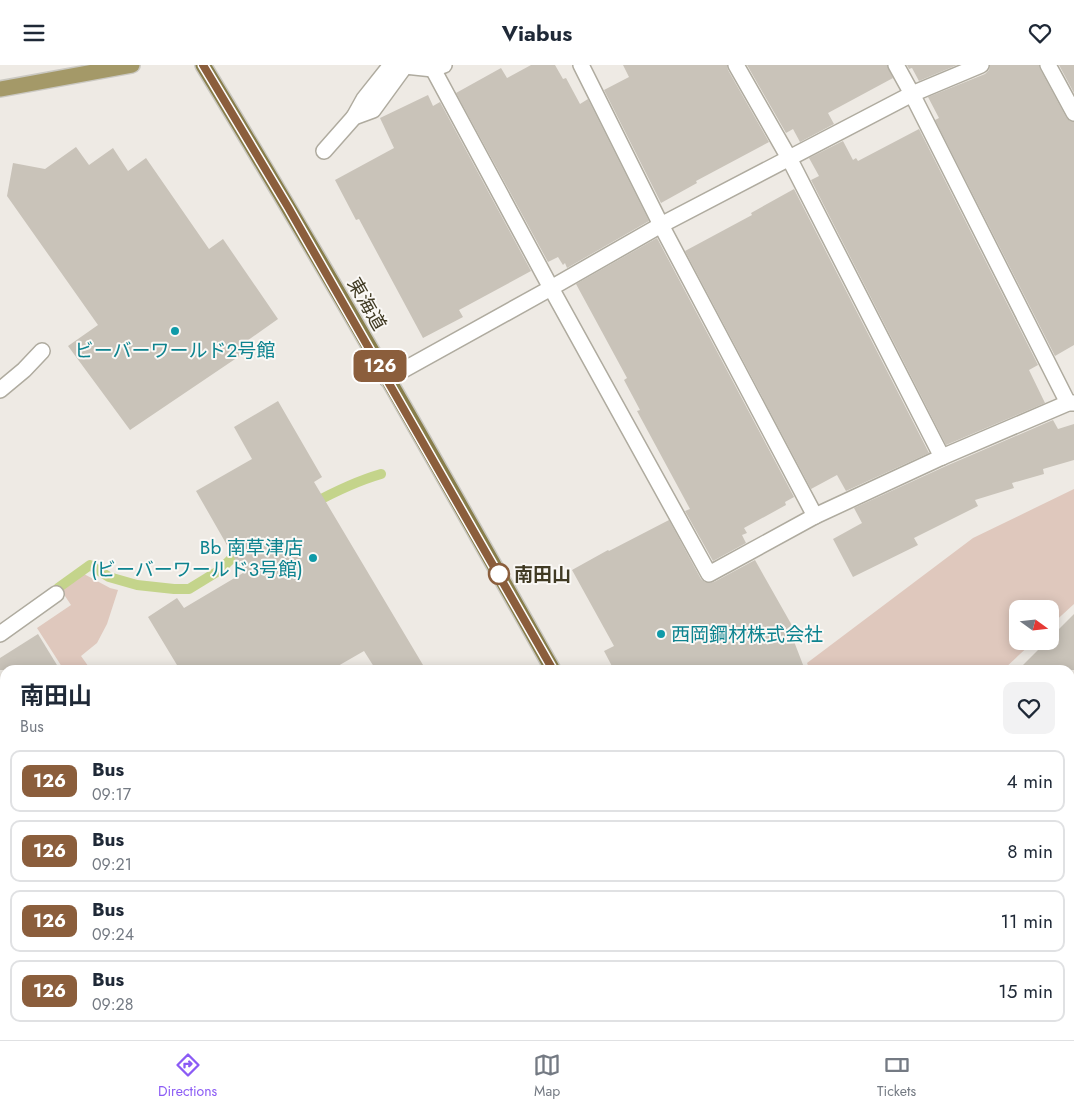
<!DOCTYPE html>
<meta charset="utf-8">
<style>
:root{--surface:#fff;--page:#f2f2f3;--text:#1f2937;--muted:#747a83;--line:#e0e1e3;--accent:#8b5bf5}
body{margin:0;font-family:Jost,"Noto Sans JP",sans-serif;background:var(--page);color:var(--text);height:100vh;display:flex;flex-direction:column;font-size:19px;white-space:nowrap}
*{box-sizing:border-box;margin:0}
p{font-size:16px;color:var(--muted)}
.icon{flex:none;width:28px;height:28px;fill:none;stroke:currentColor;stroke-width:2;stroke-linecap:round;stroke-linejoin:round}
.map{position:relative;flex:1;overflow:hidden}
.side{position:absolute;left:0px;top:600px;width:1075px;height:375px;display:flex;flex-direction:column;background:var(--surface);border-radius:15px 15px 0 0;box-shadow:0 2px 12px #0003}
.side>*{flex:none}
.badge{padding:0 10px;border-radius:8px;font-size:18px;line-height:32px}
.needle{width:32px;rotate:105deg}
.buttons{position:absolute;left:1009px;top:535px;display:grid;gap:10px}
.buttons a{display:grid;place-items:center;width:50px;height:50px;border-radius:10px;background:var(--surface);box-shadow:0 2px 12px #0003;font-size:25px}
.map>.badge{position:absolute;translate:-50% -50%;box-shadow:0 0 0 2px #fff}
.round{display:grid;place-items:center;flex:none;width:52px;height:52px;border-radius:10px;background:var(--page)}
.headline{display:flex;align-items:center;justify-content:space-between;height:85px;padding:0 20px}
h1{font-size:24px;font-weight:700;line-height:38px}
ul{padding:0;list-style:none}
li{display:flex;align-items:center;gap:15px;height:62px;margin:0 10px 8px;padding:0 10px;border:2px solid var(--line);border-radius:10px}
li div{flex:1}
li b{display:block;font-size:19px}
li em{font-style:normal}
li .badge{min-width:55px;font-weight:700;text-align:center}
header{display:flex;justify-content:space-between;align-items:center;height:65px;padding:0 20px;background:var(--surface);font-size:22px;font-weight:700}
.tab-bar{display:flex;justify-content:space-around;align-items:center;height:70px;border-top:1px solid var(--line);background:var(--surface);font-size:14px;color:var(--muted)}
.tab-bar a{display:grid;justify-items:center;gap:2px}
.tab-bar .current{color:var(--accent)}
.map>svg:first-child{display:block}
</style>
<header><svg class="icon" aria-label="menu" viewBox="0 0 24 24"><path d="M4 6h16M4 12h16M4 18h16"/></svg>Viabus<svg class="icon" aria-label="heart" viewBox="0 0 24 24"><path d="M12 20l-8-8c-3-5 5-10 8-4 3-6 11-1 8 4z"/></svg></header>
<div class="map">
<svg width="1074" height="975" viewBox="0 0 1074 975">
<rect width="100%" height="100%" fill="#eeeae4"/>
<!-- green -->
<g fill="#dfc8bd">
<polygon points="1074,424 1074,539 1050,561 1050,544 1018,544 1018,576 1034,576 1003,605 810,605 807,598 973,473"/>
<polygon points="84,509 110,523 118,525 107,559 97,578 81,591 91,605 64,605 37,563 71,540 61,525"/>
</g>
<g fill="none" stroke-linecap="round" stroke-linejoin="round">
<!-- stream -->
<g stroke="#c4d48b" stroke-width="10">
<path d="M312,439C334,427 357,416 381,409"/>
<polyline points="58,523 90,500 109,512 137,520 174,524 189,524 220,505 233,492 244,483"/>
</g>
</g>
<!-- building -->
<g fill="#c9c3b9">
<polygon points="531,0 555,0 563,14 566,13 580,39 588,34 649,156 567,203 565,198 563,200 558,192 548,197 456,28 501,3 507,13"/>
<polygon points="623,0 727,0 728,5 769,77 696,116 697,118 661,138 604,25 629,12"/>
<polygon points="747,0 887,0 893,13 828,48 834,59 800,77 793,64 786,68"/>
<polygon points="907,0 957,0 919,16 912,3 909,4"/>
<polygon points="990,0 1039,0 1040,4 1066,52 1070,56 1074,57 1074,280 1055,291 935,55 939,53 928,32 985,9 989,5"/>
<polygon points="1059,0 1074,0 1074,28"/>
<polygon points="428,30 433,41 440,37 531,206 459,245 463,252 423,273 359,154 356,155 335,115 394,83 380,53"/>
<polygon points="919,64 1038,300 1029,305 1045,338 946,380 811,115 819,111 809,93 843,76 853,95 856,93 858,96"/>
<polygon points="76,82 89,100 113,83 128,106 146,93 209,184 223,174 278,254 244,278 244,288 130,365 68,281 98,260 7,131 13,98 45,104"/>
<polygon points="794,124 929,388 846,426 837,410 811,424 685,186 752,150 751,148"/>
<polygon points="657,173 794,432 785,437 786,440 744,463 747,468 742,470 746,478 713,496 685,446 690,444 637,346 640,345 624,315 627,313 576,219"/>
<polygon points="278,336 322,412 314,417 426,605 376,605 364,586 331,605 180,605 148,552 177,533 184,543 243,508 196,426 252,394 234,362"/>
<polygon points="1053,355 1058,364 1074,359 1074,395 1043,404 1044,409 1012,418 1014,423 975,435 978,441 914,473 918,480 853,512 833,474 862,458 854,443 946,401"/>
<polygon points="669,455 701,514 705,517 709,518 714,517 755,495 794,564 790,566 805,605 614,605 604,586 614,581 572,505 608,485 609,486"/>
<polygon points="1074,549 1074,605 1018,605 1047,576 1050,576 1050,573"/>
<polygon points="38,569 60,605 0,605 0,593"/>
</g>
<g fill="none" stroke-linecap="round" stroke-linejoin="round">
<defs>
<g id="minor">
<polyline points="581,0 661,160 815,451"/>
<polyline points="736,0 789,93 942,392"/>
<polyline points="896,0 912,29 1068,338"/>
<polyline points="1048,0 1074,48"/>
<polyline points="433,4 551,223 709,509 815,451 942,392 1068,338 1074,338"/>
<polyline points="354,52 364,34 391,0"/>
<polyline points="324,86 354,52 373,45 405,1 433,4 444,0"/>
<polyline points="387,314 551,223 661,160 912,29 981,0"/>
<polyline points="0,325 24,305 42,286"/>
<polyline points="0,569 56,529"/>
<polyline points="0,647 5,654"/>
<polyline points="0,818 5,815"/>
<polyline points="246,970 249,975"/>
<polyline points="480,975 488,970"/>
</g>
<polyline id="primary" points="0,24 132,0"/>
<g id="trunk">
<path d="M203,0C324,199 439,402 553,605"/>
<polyline points="764,970 767,975"/>
</g>
</defs>
<!-- minor casing -->
<use href="#minor" stroke="#afab9f" stroke-width="18"/>
<!-- primary casing -->
<use href="#primary" stroke="#cac8c1" stroke-width="18"/>
<!-- trunk casing -->
<use href="#trunk" stroke="#cac8c1" stroke-width="18"/>
<!-- minor -->
<use href="#minor" stroke="#fff" stroke-width="15"/>
<!-- primary -->
<use href="#primary" stroke="#a49968" stroke-width="15"/>
<!-- trunk -->
<use href="#trunk" stroke="#887e4b" stroke-width="15"/>
</g>
<g fill="none" stroke-linecap="round" stroke-linejoin="round">
<defs>
<polyline id="line" points="203,0 288,142 553,605"/>
</defs>
<!-- line casing -->
<use href="#line" stroke="#fff" stroke-width="11"/>
<!-- line -->
<use href="#line" stroke="#8b5e3c" stroke-width="8"/>
</g>
<!-- markers -->
<g fill="#0f9aa8" stroke="#faf8f5" stroke-width="2">
<circle cx="175" cy="266" r="5"/>
<circle cx="313" cy="493" r="5"/>
<circle cx="661" cy="569" r="5"/>
</g>
<circle fill="#fff" stroke="#8b5e3c" stroke-width="2.5" cx="499" cy="509" r="10"/>
<g text-anchor="middle" dominant-baseline="central" stroke-width="4" stroke-linejoin="round" paint-order="stroke">
<!-- street labels -->
<g font-size="19" fill="#403a23" stroke="#faf8f5">
<text transform="translate(367 239) rotate(60)">東海道</text>
</g>
<!-- culture labels -->
<g font-size="19" fill="#0d838f" stroke="#faf8f5">
<text x="175" y="285">ビーバーワールド2号館</text>
<text x="303" y="482" text-anchor="end">Bb 南草津店<tspan x="303" dy="22">(ビーバーワールド3号館)</tspan></text>
<text x="671" y="569" text-anchor="start">西岡鋼材株式会社</text>
</g>
<!-- stop labels -->
<g font-size="19" font-weight="bold" fill="#403a23" stroke="#faf8f5" text-anchor="start">
<text x="514" y="509">南田山</text>
</g>
</g>
</svg>
<div class="buttons">
<a><svg class="needle" viewBox="-14 -14 28 28"><path d="M0-13l5 13h-10z" fill="#e53935"/><path d="M0 13l5-13h-10z" fill="#747a83"/></svg></a>
</div>
<b class="badge" style="left:380px;top:301px;background:#8b5e3c;color:#fff">126</b>
<section class="side">
<div class="headline"><div><h1>南田山</h1><p>Bus</p></div><a class="round"><svg class="icon" aria-label="heart" viewBox="0 0 24 24"><path d="M12 20l-8-8c-3-5 5-10 8-4 3-6 11-1 8 4z"/></svg></a></div>
<ul>
<li><span class="badge" style="background:#8b5e3c;color:#fff">126</span><div><b>Bus</b><p>09:17</p></div><em>4 min</em></li>
<li><span class="badge" style="background:#8b5e3c;color:#fff">126</span><div><b>Bus</b><p>09:21</p></div><em>8 min</em></li>
<li><span class="badge" style="background:#8b5e3c;color:#fff">126</span><div><b>Bus</b><p>09:24</p></div><em>11 min</em></li>
<li><span class="badge" style="background:#8b5e3c;color:#fff">126</span><div><b>Bus</b><p>09:28</p></div><em>15 min</em></li>
</ul>
</section>
</div>
<nav class="tab-bar">
<a class="current"><svg class="icon" aria-label="directions" viewBox="0 0 24 24"><path d="M12 3l9 9-9 9-9-9zM9 14v-3h6M13 9l2 2-2 2"/></svg>Directions</a>
<a><svg class="icon" aria-label="map" viewBox="0 0 24 24"><path d="M3 6l6-2 6 2 6-2v14l-6 2-6-2-6 2zM9 4v14M15 6v14"/></svg>Map</a>
<a><svg class="icon" aria-label="tickets" viewBox="0 0 24 24"><path d="M3 7h18v10H3zM15 7v10"/></svg>Tickets</a>
</nav>
